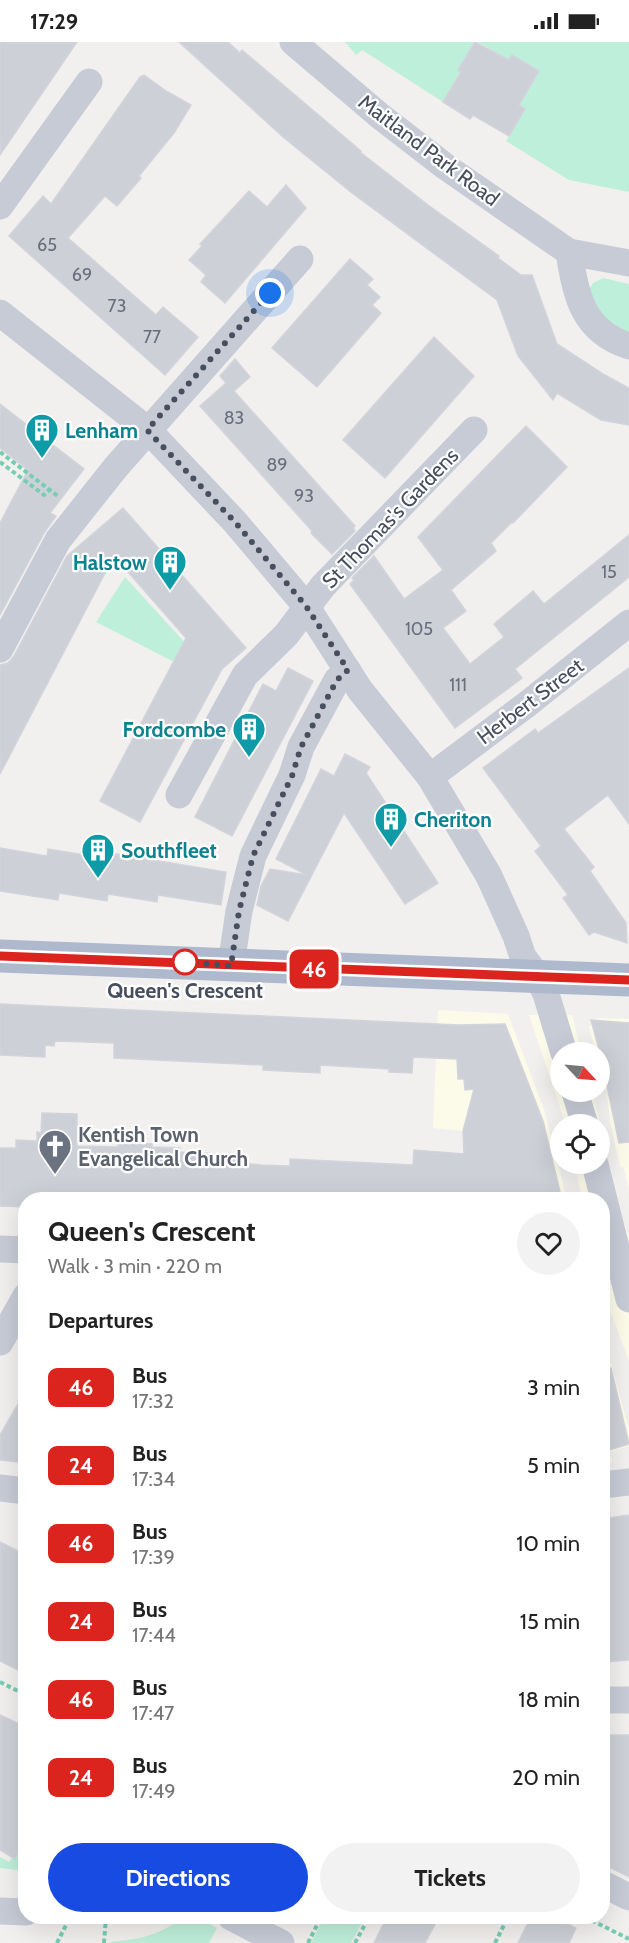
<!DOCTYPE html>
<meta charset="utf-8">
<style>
:root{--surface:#fff;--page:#f2f2f2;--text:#222;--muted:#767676;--accent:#184be2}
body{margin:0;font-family:Cabin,sans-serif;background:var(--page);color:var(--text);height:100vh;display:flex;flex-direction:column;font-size:22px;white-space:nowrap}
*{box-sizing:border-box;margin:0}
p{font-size:20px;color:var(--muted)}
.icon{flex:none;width:33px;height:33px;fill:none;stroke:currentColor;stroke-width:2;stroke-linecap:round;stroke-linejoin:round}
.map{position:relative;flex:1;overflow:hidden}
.drawer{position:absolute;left:18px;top:1150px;width:592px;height:732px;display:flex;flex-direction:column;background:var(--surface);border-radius:24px;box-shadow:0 6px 24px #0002}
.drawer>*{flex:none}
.badge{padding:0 12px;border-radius:9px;font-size:21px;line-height:39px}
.needle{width:39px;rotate:116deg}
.tools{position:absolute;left:550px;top:1000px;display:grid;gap:12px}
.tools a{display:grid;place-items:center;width:60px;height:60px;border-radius:50%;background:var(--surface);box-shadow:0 6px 24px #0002;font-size:30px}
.you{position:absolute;width:30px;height:30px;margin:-15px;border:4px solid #fff;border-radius:50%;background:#1a73e8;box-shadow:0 0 0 9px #1a73e833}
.map>.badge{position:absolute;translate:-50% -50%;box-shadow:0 0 0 3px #fff}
h2{padding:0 30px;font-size:22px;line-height:54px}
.round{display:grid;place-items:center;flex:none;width:63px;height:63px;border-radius:32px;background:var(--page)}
.overview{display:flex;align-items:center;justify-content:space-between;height:102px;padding:0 30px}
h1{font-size:28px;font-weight:700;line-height:45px}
.primary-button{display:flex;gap:12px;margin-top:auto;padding:12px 30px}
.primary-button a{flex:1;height:69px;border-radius:36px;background:var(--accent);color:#fff;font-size:24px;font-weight:700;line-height:69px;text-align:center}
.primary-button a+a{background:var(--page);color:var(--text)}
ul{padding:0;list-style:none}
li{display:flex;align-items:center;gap:18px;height:78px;padding:0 30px}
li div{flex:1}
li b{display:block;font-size:22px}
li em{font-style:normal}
li .badge{min-width:66px;font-weight:700;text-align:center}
.status{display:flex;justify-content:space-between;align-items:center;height:42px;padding:0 30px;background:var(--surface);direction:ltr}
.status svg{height:16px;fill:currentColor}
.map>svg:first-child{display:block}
</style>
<div class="status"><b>17:29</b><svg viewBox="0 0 49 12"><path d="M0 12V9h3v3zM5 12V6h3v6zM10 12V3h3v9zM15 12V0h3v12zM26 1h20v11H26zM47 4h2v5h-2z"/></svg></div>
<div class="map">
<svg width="629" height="1901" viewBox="0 0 629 1901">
<rect width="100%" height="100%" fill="#f2f0ef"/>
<!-- commercial -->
<g fill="#fcfae9">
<polygon points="438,968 508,972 545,1070 567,1158 465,1158 463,1089 433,1086"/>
<polygon points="529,973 572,973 582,1011 561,1011 561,1050 592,1050 600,1081 615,1156 629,1194 629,1319 603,1250 603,1158 582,1158 575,1122 600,1122 600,1083 566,1083"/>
<polygon points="597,976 629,977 629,1149 624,1126 620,1124 610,1079 607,1050 600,1024 600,1011 596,1011 589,985"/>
<polygon points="603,1293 629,1386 629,1404 609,1410 612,1419 603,1419"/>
</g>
<!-- green -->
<g fill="#beefda">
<polygon points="345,0 475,0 458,28 461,30 443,60 362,8 356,13"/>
<polygon points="478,0 629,0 629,150 569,138 506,99 525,67 519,63 539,29 513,13 509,18"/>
<path d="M603,236L629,242V291C608,286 597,266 589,248L593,241Z"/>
<polygon points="125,535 218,637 215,641 96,580"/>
<polygon points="25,1795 25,1829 0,1826 0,1815 9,1820"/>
<path d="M183,1875H197L217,1886L209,1901H109C115,1898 125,1899 133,1897C150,1895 170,1886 183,1875Z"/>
<polygon points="324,1875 365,1875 351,1901 311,1901"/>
</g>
<!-- building -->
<g fill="#ced0d7" stroke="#d3d4db" stroke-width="1.5">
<polygon points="0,0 77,0 0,113"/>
<polygon points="179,0 228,0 240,11 242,8 361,109 360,110 428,163 499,214 498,216 521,233 532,233 557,302 603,332 629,346 629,383 601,378 557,351 553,358 518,314 497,258 352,151 283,95"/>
<polygon points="475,0 509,18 512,13 539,29 519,63 525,67 509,94 473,73 470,77 443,60 461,30 458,28"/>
<polygon points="144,33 166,49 191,63 174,91 139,134 141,136 117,164 105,154 68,196 156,273 163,265 198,295 165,333 9,194 43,154 51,162 140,35"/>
<polygon points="286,143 306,166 225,261 201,240 206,233 189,218 202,204 200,202 249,149 267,165"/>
<polygon points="350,217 373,237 367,243 380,255 372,263 381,271 317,345 272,306"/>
<polygon points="434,295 474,334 385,436 343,398"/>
<polygon points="235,317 250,335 234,349 355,484 353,486 355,489 332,512 311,491 312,489 200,364 226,341 220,334"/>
<polygon points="0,362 84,427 50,471 56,474 44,491 0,573 0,481 28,428 0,406"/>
<polygon points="526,384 567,425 513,481 512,480 491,501 496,509 451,548 466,569 443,586 470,622 504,595 494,582 533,549 544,562 629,493 629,535 515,627 522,636 455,686 350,542 354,538 352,536 374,514 404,557 443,528 418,495"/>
<polygon points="123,466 246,606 222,627 140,780 100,759 186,596 114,514 0,732 0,623 8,621 14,614 67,514"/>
<polygon points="288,626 313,639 232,794 195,775 263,642 276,649"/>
<polygon points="629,626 629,782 608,753 564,787 594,825 590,829 626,881 627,901 594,890 589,893 563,856 568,853 535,809 541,804 483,726 535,687 538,691"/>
<polygon points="345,712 370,725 366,731 438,841 405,862 344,771 288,879 257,863 261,844 270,827 307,833 276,817 321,727 334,734"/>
<polygon points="0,806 47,814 48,807 98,815 99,809 226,830 221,863 158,853 157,860 108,852 107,859 59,851 58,858 0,849"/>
<polygon points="0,962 459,983 505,982 543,1079 562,1158 26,1158 26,1165 0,1164 0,1106 16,1106 16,1098 37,1099 37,1090 41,1091 42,1071 77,1072 77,1104 118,1105 118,1100 152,1102 152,1105 180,1106 178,1110 241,1113 241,1121 261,1123 290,1124 290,1117 413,1123 414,1108 464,1112 463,1089 474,1047 465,1048 464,1037 458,1037 457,1017 413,1015 412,1031 389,1030 389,1027 320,1023 320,1031 263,1028 263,1023 114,1016 114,1001 55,999 54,1004 45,1003 45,1015 0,1013"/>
<polygon points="591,978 629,981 629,1100 619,1101 600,1011"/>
<polygon points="611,1326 629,1402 603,1410 603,1327"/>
<polygon points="26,1348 26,1421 0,1418 0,1393"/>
<polygon points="629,1473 629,1618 603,1620 603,1477"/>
<polygon points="0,1500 26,1513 26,1562 18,1577 26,1581 26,1632 0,1619"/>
<polygon points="0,1673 26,1685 26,1795 15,1817 0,1808"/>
<polygon points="603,1693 629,1693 629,1835 603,1822"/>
<polygon points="387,1875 439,1875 425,1901 374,1901"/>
<polygon points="531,1875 555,1875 576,1886 569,1901 518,1901"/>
</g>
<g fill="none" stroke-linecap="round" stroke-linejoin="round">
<!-- path -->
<g stroke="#75cdb2" stroke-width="4" stroke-dasharray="4.5 3" stroke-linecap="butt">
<polyline points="0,410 59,455"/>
<polyline points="0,420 44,453 49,448"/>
<polyline points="0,1640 26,1653"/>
<polyline points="585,1875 629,1897"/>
<polyline points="57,1901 70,1875"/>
<polyline points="104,1901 106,1875"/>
<polyline points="308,1901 321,1875"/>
<polyline points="355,1901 369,1875"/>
<polyline points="495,1901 508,1875"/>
</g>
<!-- minor -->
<g stroke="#c6cbd6" stroke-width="27">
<polyline points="293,0 380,74 446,125 569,210 629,221"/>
<polyline points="0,164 89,40"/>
<path d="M569,210C576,253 582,289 629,304"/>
<polyline points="0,271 148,388 235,480 306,564 360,648 430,735 489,834 516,894 523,915 539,936 546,952 564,1011"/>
<polyline points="0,607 58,498 116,425 300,217"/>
<polyline points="430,735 526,663 629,581"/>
<polyline points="179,753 245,633 286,593 323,544 474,388"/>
<polyline points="231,923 239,869 253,814 292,733 301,705 337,638 348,629"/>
<polyline points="575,1050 585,1083"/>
<polyline points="595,1122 629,1257"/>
<polyline points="0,1207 26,1208"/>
<polyline points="0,1300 26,1254"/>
<polyline points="603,1443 629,1440"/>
<polyline points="0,1446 26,1449"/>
<polyline points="603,1658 629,1658"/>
<polyline points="603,1842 629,1855"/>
<polyline points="0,1869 26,1870"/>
<polyline points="231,1875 281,1901"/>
</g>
<!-- major -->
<polyline stroke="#afb9ce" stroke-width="33" points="0,914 629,938"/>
</g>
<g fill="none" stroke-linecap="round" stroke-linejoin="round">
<defs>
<polyline id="line" points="0,914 629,938"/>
</defs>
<!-- line casing -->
<use href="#line" stroke="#fff" stroke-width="14"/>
<!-- line -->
<use href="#line" stroke="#dc241f" stroke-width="9"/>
<!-- walk -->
<polyline stroke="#474e5d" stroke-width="6" stroke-dasharray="0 10.8" points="185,920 231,924 239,869 253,814 292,734 301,705 337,638 348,628 306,564 235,480 147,388 270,251"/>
</g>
<!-- icons -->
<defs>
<symbol id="building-pin" viewBox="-11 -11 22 30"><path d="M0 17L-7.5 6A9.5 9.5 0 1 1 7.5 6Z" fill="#0f9aa8" stroke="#fff"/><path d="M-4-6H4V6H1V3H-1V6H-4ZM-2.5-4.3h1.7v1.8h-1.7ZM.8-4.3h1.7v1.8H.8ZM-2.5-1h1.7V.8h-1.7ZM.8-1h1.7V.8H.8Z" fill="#fff"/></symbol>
<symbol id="church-pin" viewBox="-11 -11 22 30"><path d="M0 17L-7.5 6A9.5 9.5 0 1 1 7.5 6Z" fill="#6b7280" stroke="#fff"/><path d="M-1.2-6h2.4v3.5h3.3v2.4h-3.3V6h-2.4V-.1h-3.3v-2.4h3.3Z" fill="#fff"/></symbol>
</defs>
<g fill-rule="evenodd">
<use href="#building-pin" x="23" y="369" width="38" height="52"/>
<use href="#building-pin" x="151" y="501" width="38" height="52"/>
<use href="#building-pin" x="230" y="668" width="38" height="52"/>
<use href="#building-pin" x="372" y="758" width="38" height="52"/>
<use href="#building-pin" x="79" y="789" width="38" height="52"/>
<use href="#church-pin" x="36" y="1085" width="38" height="52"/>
</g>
<!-- markers -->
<circle fill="#fff" stroke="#dc241f" stroke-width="3" cx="185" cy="920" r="12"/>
<g text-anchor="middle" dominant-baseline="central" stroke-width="4.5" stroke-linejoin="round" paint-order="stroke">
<!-- number labels -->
<g font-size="18" fill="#696e7c">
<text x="47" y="203">65</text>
<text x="82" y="233">69</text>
<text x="117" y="264">73</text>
<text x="152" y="295">77</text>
<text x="234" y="376">83</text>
<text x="277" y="423">89</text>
<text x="304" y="454">93</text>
<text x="609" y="530">15</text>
<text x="419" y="587">105</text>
<text x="458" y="643">111</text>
</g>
<!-- street labels -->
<g font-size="21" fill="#474e5d" stroke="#fff">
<text transform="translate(429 108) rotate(37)">Maitland Park Road</text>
<text transform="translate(390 476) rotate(-46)">St Thomas's Gardens</text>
<text transform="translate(530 659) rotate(-37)">Herbert Street</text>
</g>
<!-- culture labels -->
<g font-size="21" font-weight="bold" fill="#0d838f" stroke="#fff" text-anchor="start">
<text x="65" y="388">Lenham</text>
<text x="147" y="520" text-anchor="end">Halstow</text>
<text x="226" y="687" text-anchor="end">Fordcombe</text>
<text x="414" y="777">Cheriton</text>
<text x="121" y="808">Southfleet</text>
</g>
<!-- stop labels -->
<g font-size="21" font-weight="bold" fill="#474e5d" stroke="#fff">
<text x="185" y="948">Queen's Crescent</text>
</g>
<!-- worship labels -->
<g font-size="21" font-weight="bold" fill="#5b616d" stroke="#fff" text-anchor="start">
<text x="78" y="1092">Kentish Town<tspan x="78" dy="24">Evangelical Church</tspan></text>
</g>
</g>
</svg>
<div class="tools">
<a><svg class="needle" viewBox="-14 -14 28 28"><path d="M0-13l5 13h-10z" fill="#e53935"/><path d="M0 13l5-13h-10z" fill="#767676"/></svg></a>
<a><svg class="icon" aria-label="locate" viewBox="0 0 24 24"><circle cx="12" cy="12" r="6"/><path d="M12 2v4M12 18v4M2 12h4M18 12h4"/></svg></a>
</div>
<div class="you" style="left:270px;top:251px"></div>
<b class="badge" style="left:314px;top:927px;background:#dc241f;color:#fff">46</b>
<section class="drawer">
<div class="overview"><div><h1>Queen's Crescent</h1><p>Walk · 3 min · 220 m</p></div><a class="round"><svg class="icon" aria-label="heart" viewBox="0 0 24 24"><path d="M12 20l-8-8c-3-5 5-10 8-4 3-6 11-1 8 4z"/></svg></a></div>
<h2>Departures</h2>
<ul>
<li><span class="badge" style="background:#dc241f;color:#fff">46</span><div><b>Bus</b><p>17:32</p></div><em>3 min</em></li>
<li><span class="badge" style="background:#dc241f;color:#fff">24</span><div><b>Bus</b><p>17:34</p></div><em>5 min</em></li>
<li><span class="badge" style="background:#dc241f;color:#fff">46</span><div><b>Bus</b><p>17:39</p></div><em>10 min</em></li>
<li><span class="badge" style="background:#dc241f;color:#fff">24</span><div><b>Bus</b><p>17:44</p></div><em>15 min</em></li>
<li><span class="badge" style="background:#dc241f;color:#fff">46</span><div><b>Bus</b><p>17:47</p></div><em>18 min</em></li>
<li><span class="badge" style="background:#dc241f;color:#fff">24</span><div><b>Bus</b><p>17:49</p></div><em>20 min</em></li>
</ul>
<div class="primary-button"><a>Directions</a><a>Tickets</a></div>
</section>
</div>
